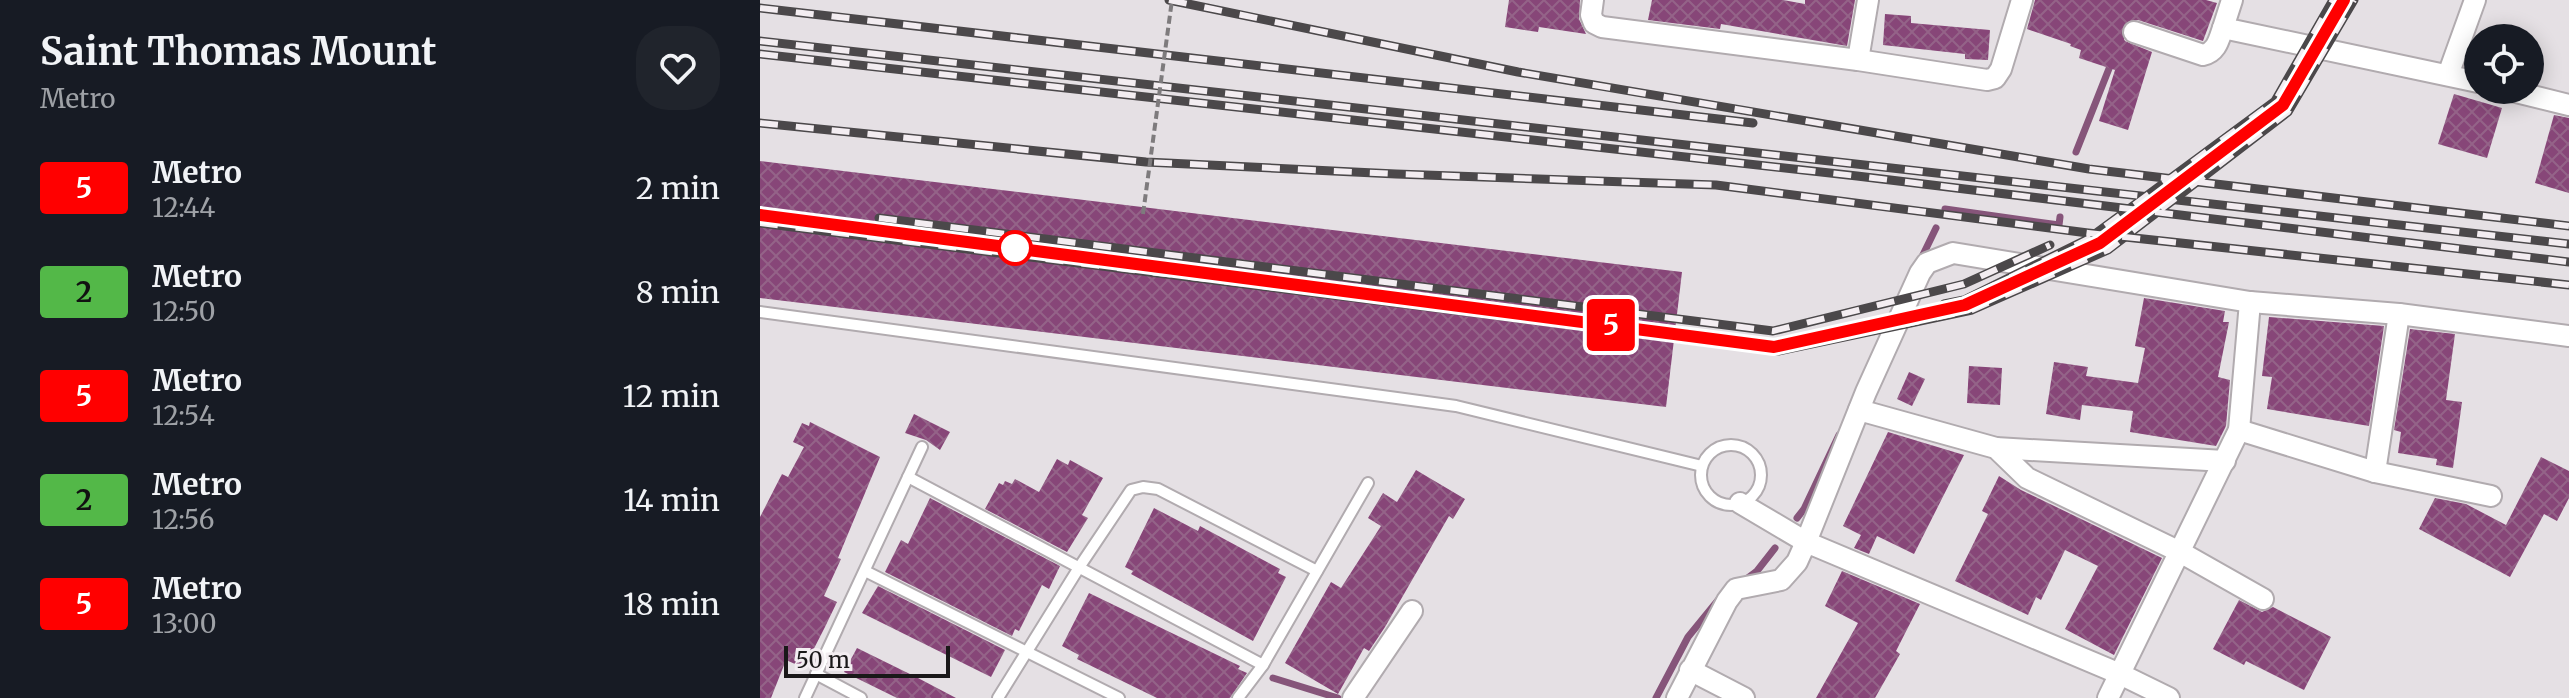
<!DOCTYPE html>
<style>
:root{--surface:#171b24;--page:#20242c;--text:#f1f3f6;--muted:#9ea1a6}
body{margin:0;font-family:Merriweather,serif;background:var(--page);color:var(--text);height:100vh;display:flex;flex-direction:column;font-size:30px;white-space:nowrap}
*{box-sizing:border-box;margin:0}
p{font-size:26px;color:var(--muted)}
.icon{flex:none;width:44px;height:44px;fill:none;stroke:currentColor;stroke-width:2;stroke-linecap:round;stroke-linejoin:round}
.map{position:relative;flex:1;overflow:hidden}
.drawer{display:flex;flex-direction:column;background:var(--surface);width:760px}
.drawer>*{flex:none}
.badge{padding:0 16px;border-radius:6px;font-size:28px;line-height:52px}
.controls{position:absolute;left:1704px;top:24px;display:grid;gap:16px}
.controls a{display:grid;place-items:center;width:80px;height:80px;border-radius:50%;background:var(--surface);box-shadow:0 4px 20px #0003;font-size:40px}
.scale{position:absolute;left:24px;bottom:20px;width:166px;box-sizing:border-box;padding-left:8px;border:4px solid #1a1819;border-top:0;font-size:22px;line-height:28px;white-space:nowrap;color:#1a1819;-webkit-text-stroke:6px #f3edf1;paint-order:stroke}
.map>.badge{position:absolute;translate:-50% -50%;box-shadow:0 0 0 4px #fff}
.round{display:grid;place-items:center;flex:none;width:84px;height:84px;border-radius:32px;background:var(--page)}
.summary{display:flex;align-items:center;justify-content:space-between;height:136px;padding:0 40px}
h1{font-size:38px;font-weight:700;line-height:60px}
ul{padding:0;list-style:none}
li{display:flex;align-items:center;gap:24px;height:104px;padding:0 40px}
li div{flex:1}
li b{display:block;font-size:30px}
li em{font-style:normal}
li .badge{min-width:88px;font-weight:700;text-align:center}
main{display:flex;flex:1;min-height:0}
.map>svg:first-child{display:block}
</style>
<main>
<section class="drawer">
<div class="summary"><div><h1>Saint Thomas Mount</h1><p>Metro</p></div><a class="round"><svg class="icon" aria-label="heart" viewBox="0 0 24 24"><path d="M12 20l-8-8c-3-5 5-10 8-4 3-6 11-1 8 4z"/></svg></a></div>
<ul>
<li><span class="badge" style="background:#f00;color:#fff">5</span><div><b>Metro</b><p>12:44</p></div><em>2 min</em></li>
<li><span class="badge" style="background:#53b848;color:#111">2</span><div><b>Metro</b><p>12:50</p></div><em>8 min</em></li>
<li><span class="badge" style="background:#f00;color:#fff">5</span><div><b>Metro</b><p>12:54</p></div><em>12 min</em></li>
<li><span class="badge" style="background:#53b848;color:#111">2</span><div><b>Metro</b><p>12:56</p></div><em>14 min</em></li>
<li><span class="badge" style="background:#f00;color:#fff">5</span><div><b>Metro</b><p>13:00</p></div><em>18 min</em></li>
</ul>
</section>
<div class="map">
<svg width="1809" height="698" viewBox="0 0 1809 698">
<defs>
<pattern id="building-cross-hatch" width="8" height="8" patternUnits="userSpaceOnUse" patternTransform="scale(2)"><rect width="8" height="8" fill="#874678"/><path d="M0 0l8 8M0 8l8-8" fill="none" stroke="#946388"/></pattern>
</defs>
<rect width="100%" height="100%" fill="#e5e0e4"/>
<g fill="none" stroke-linecap="round" stroke-linejoin="round">
<!-- stream -->
<g stroke="#86557a" stroke-width="7">
<polyline points="1359,42 1375,0"/>
<polyline points="1316,152 1352,61"/>
<polyline points="1185,209 1299,225 1300,217"/>
<polyline points="1160,261 1176,228"/>
<polyline points="1037,518 1044,509 1079,435"/>
<polyline points="985,580 997,571 1015,548"/>
<polyline points="513,678 578,698"/>
<polyline points="896,698 928,637 959,599"/>
</g>
</g>
<!-- building -->
<g fill="url(#building-cross-hatch)">
<polygon points="749,0 820,0 819,19 826,34 779,27 778,32 745,27"/>
<polygon points="892,0 1023,0 1045,4 1045,0 1095,0 1087,46 961,24 960,29 888,20"/>
<polygon points="1275,0 1446,0 1457,3 1443,41 1378,20 1365,23 1361,34 1365,41 1392,52 1368,130 1339,121 1355,70 1319,58 1321,50 1310,46 1311,44 1267,29"/>
<polygon points="1125,14 1151,16 1151,23 1230,30 1228,60 1205,59 1205,54 1123,45"/>
<polygon points="1694,94 1742,108 1727,158 1678,144"/>
<polygon points="1794,115 1809,118 1809,193 1775,183"/>
<polygon points="0,161 922,272 906,407 0,298"/>
<polygon points="1384,298 1465,311 1463,322 1469,322 1458,377 1470,380 1466,426 1456,446 1370,432 1373,411 1322,405 1320,420 1286,414 1294,362 1328,367 1326,376 1378,383 1385,348 1375,346"/>
<polygon points="1509,317 1624,326 1609,426 1507,409 1512,377 1502,376"/>
<polygon points="1650,329 1695,334 1686,400 1702,402 1693,468 1676,465 1677,459 1638,453 1641,432 1634,430"/>
<polygon points="1209,366 1242,368 1240,405 1207,403"/>
<polygon points="1149,372 1165,379 1152,406 1137,399"/>
<polygon points="154,414 190,432 180,450 166,440 145,433"/>
<polygon points="50,422 120,457 78,558 81,559 64,596 77,602 65,627 44,668 26,660 11,698 0,698 0,517 22,474 28,477 44,447 33,442 42,423 49,426"/>
<polygon points="1128,432 1204,455 1154,554 1117,536 1109,554 1094,548 1101,535 1083,526"/>
<polygon points="1781,457 1809,471 1809,498 1797,521 1784,514 1750,577 1659,529 1675,498 1706,504 1746,525"/>
<polygon points="297,459 308,465 310,460 343,478 322,515 328,518 307,552 225,509 239,483 243,485 245,481 252,484 255,479 279,492"/>
<polygon points="656,470 705,499 693,519 689,516 625,627 609,651 604,648 578,694 525,663 571,582 581,588 621,526 608,518 623,493 637,502"/>
<polygon points="1239,476 1261,490 1402,558 1354,655 1305,629 1338,566 1305,550 1281,600 1276,597 1268,615 1195,581 1228,514 1222,511"/>
<polygon points="170,498 300,566 289,589 282,585 259,631 255,629 252,636 125,572 141,540 148,544"/>
<polygon points="394,508 438,531 440,526 520,569 518,573 526,577 493,641 371,574 373,571 365,567"/>
<polygon points="1082,571 1160,604 1136,651 1140,654 1115,698 1056,698 1098,623 1065,606"/>
<polygon points="118,586 245,650 231,677 102,613"/>
<polygon points="329,593 480,666 478,669 487,673 470,698 397,698 317,659 319,655 302,646"/>
<polygon points="1479,600 1502,612 1513,607 1571,637 1544,690 1486,661 1484,665 1453,649"/>
<polygon points="97,648 158,678 196,698 137,698 84,672"/>
</g>
<g fill="none" stroke-linecap="round" stroke-linejoin="round">
<defs>
<g id="service">
<polyline points="0,312 696,406 942,466"/>
<circle cx="971" cy="475" r="30"/>
<polyline points="148,477 503,665"/>
<polyline points="105,571 359,698"/>
<polyline points="56,674 101,698"/>
<polyline points="45,698 162,447"/>
<polyline points="238,698 320,566 371,490 383,487 398,489 557,571"/>
<polyline points="478,698 503,665 608,483"/>
</g>
<g id="minor">
<polyline points="833,0 831,15 834,23 842,27 1098,60 1227,80 1235,78 1241,69 1262,0"/>
<polyline points="1472,0 1463,28 1718,82"/>
<path d="M1374,32L1443,55C1457,52 1459,39 1463,28"/>
<polyline points="1098,60 1108,0"/>
<polyline points="1688,75 1715,0"/>
<polyline points="1748,90 1809,105"/>
<polyline points="1099,410 1236,448 1267,478 1420,552 1503,599"/>
<polyline points="1479,430 1615,472 1731,496"/>
<polyline points="1236,448 1465,461"/>
<polyline points="1615,472 1639,314"/>
<polyline points="980,503 1046,542 1106,392 1160,273 1167,263 1193,253 1490,302 1639,314 1809,336"/>
<polyline points="930,670 984,698"/>
<polyline points="593,698 652,611"/>
<polyline points="917,698 967,601 976,589 1021,580 1037,562 1046,542 1360,674 1409,698"/>
<polyline points="1348,698 1479,430 1490,302"/>
</g>
</defs>
<!-- service casing -->
<use href="#service" stroke="#b1abaf" stroke-width="14"/>
<!-- minor casing -->
<use href="#minor" stroke="#b1abaf" stroke-width="24"/>
<!-- service -->
<use href="#service" stroke="#fff" stroke-width="10"/>
<!-- minor -->
<use href="#minor" stroke="#fff" stroke-width="20"/>
<defs>
<g id="rail">
<polyline points="409,0 758,72 1329,169 1809,226"/>
<polyline points="0,8 993,123"/>
<polyline points="0,41 1809,244"/>
<polyline points="0,54 1097,176 1809,262"/>
<polyline points="0,123 386,162 636,174 956,185 1328,233 1809,285"/>
<polyline points="0,211 131,228"/>
<polyline points="119,218 1013,331 1204,284 1290,245"/>
<polyline points="0,223 1018,351 1212,310 1348,250 1528,112 1594,0"/>
<polyline points="1184,304 1204,300 1328,239 1515,101 1573,0"/>
</g>
</defs>
<!-- rail casing -->
<use href="#rail" stroke="#4b484a" stroke-width="9"/>
<!-- rail -->
<use href="#rail" stroke="#f3edf1" stroke-width="6" stroke-dasharray="18" stroke-linecap="butt"/>
<!-- path-bridge -->
<polyline stroke="#7e7b7d" stroke-width="4" stroke-dasharray="8 4" stroke-linecap="butt" points="383,214 412,0"/>
</g>
<g fill="none" stroke-linecap="round" stroke-linejoin="round">
<defs>
<polyline id="line" points="0,215 1014,347 1205,305 1340,243 1523,105 1584,0"/>
</defs>
<!-- line casing -->
<use href="#line" stroke="#fff" stroke-width="18"/>
<!-- line -->
<use href="#line" stroke="#f00" stroke-width="12"/>
</g>
<!-- markers -->
<circle fill="#fff" stroke="#f00" stroke-width="4" cx="255" cy="248" r="16"/>
</svg>
<div class="controls">
<a><svg class="icon" aria-label="locate" viewBox="0 0 24 24"><circle cx="12" cy="12" r="6"/><path d="M12 2v4M12 18v4M2 12h4M18 12h4"/></svg></a>
</div>
<div class="scale">50 m</div>
<b class="badge" style="left:851px;top:325px;background:#f00;color:#fff">5</b>
</div>
</main>
